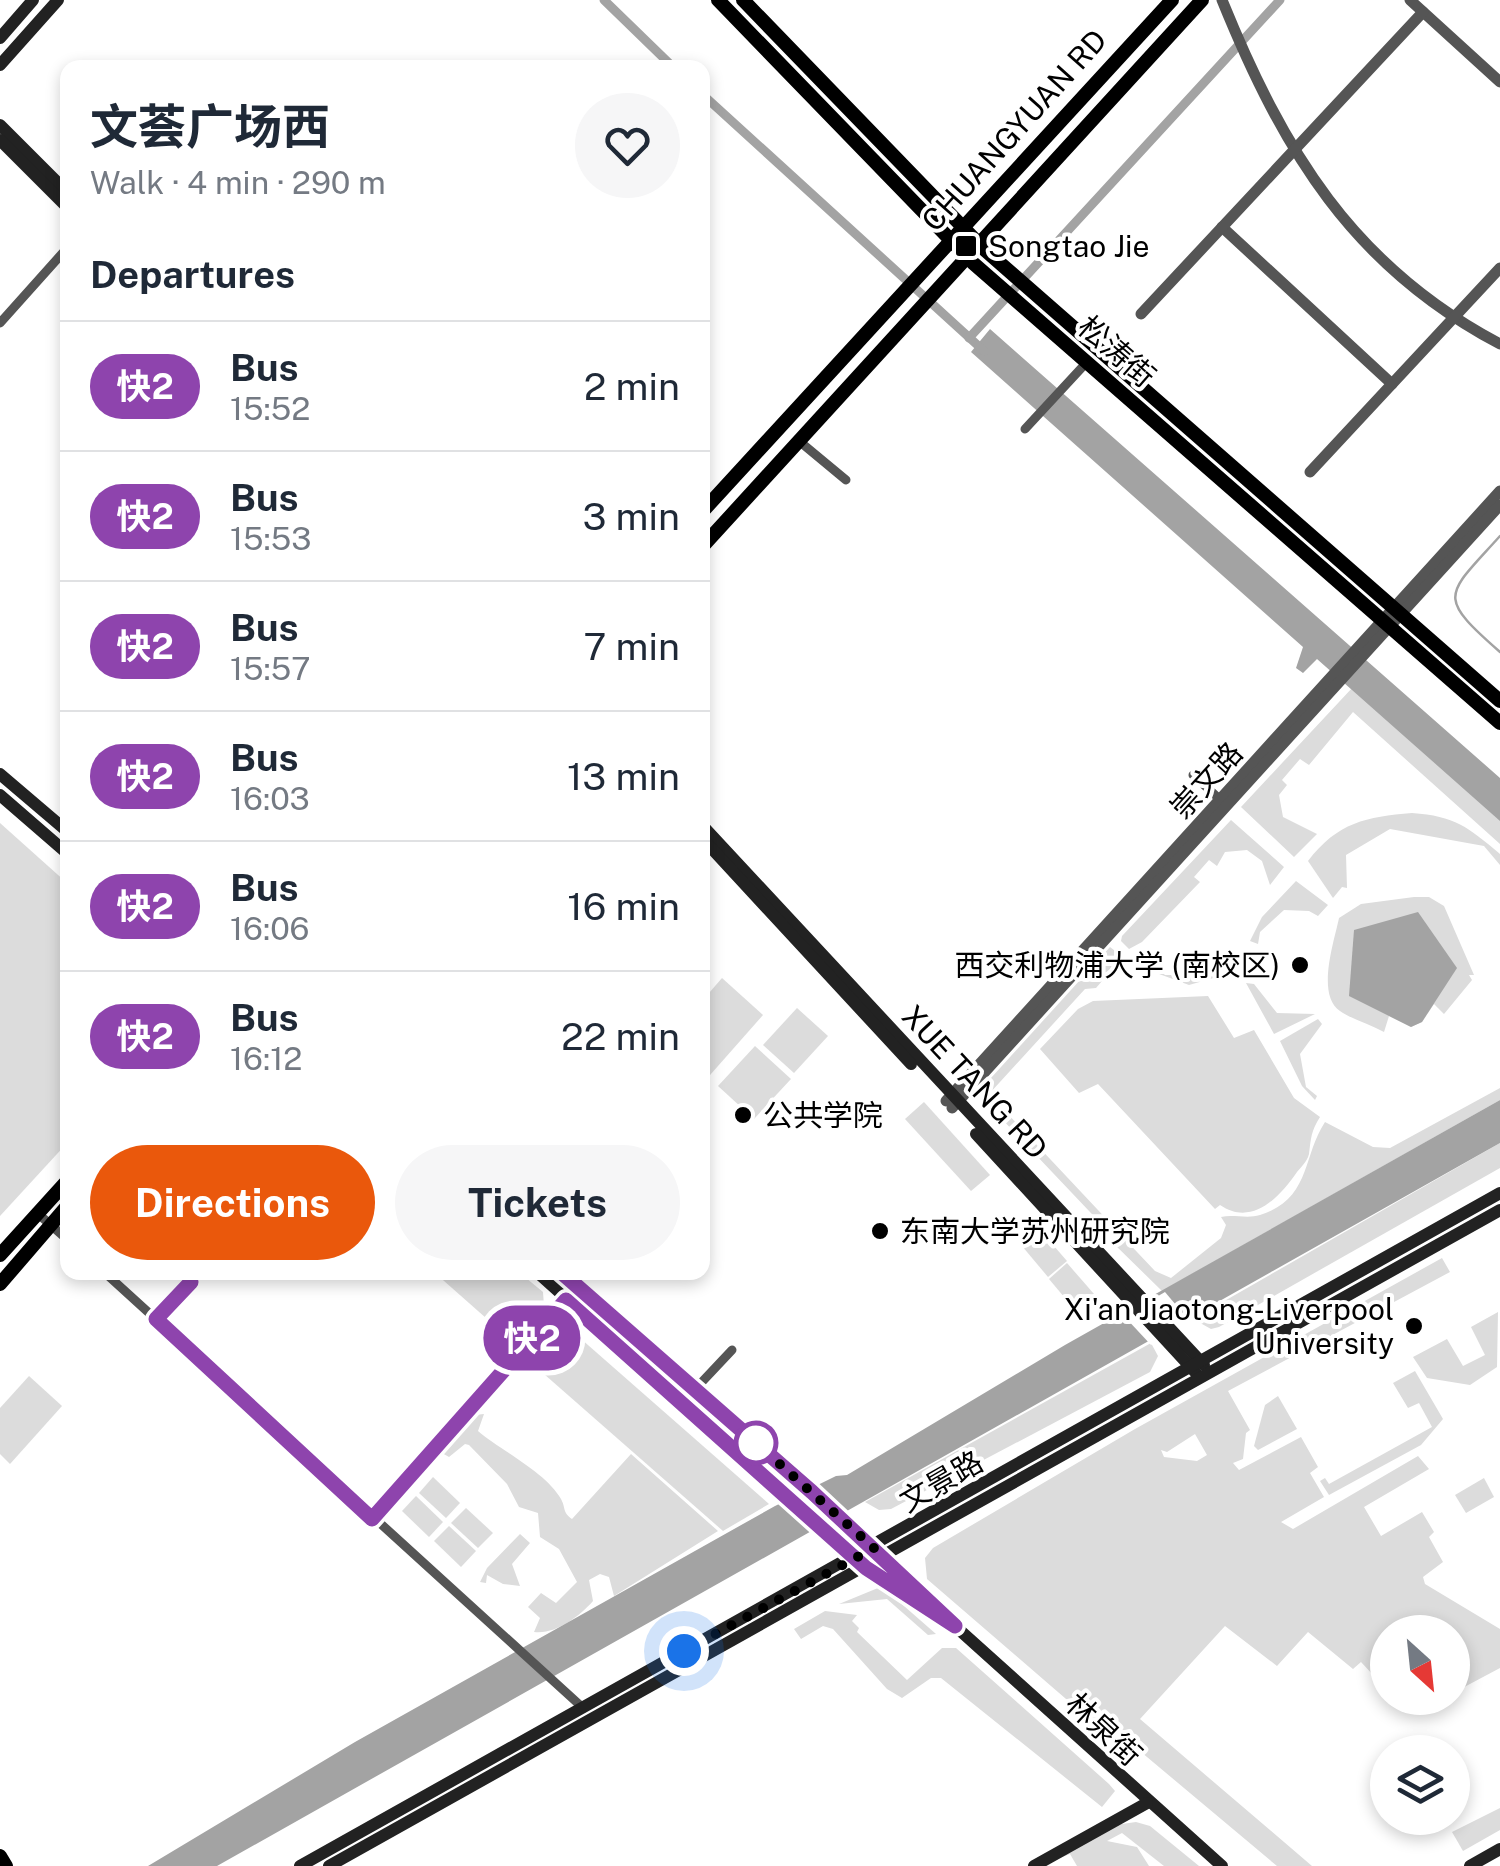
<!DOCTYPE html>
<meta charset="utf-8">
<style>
:root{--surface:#fff;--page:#f6f6f7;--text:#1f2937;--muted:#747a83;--line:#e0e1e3;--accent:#ea580c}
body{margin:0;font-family:"Public Sans","Noto Sans SC",sans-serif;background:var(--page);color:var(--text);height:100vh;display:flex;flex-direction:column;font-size:38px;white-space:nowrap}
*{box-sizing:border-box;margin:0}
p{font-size:32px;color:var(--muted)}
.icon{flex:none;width:55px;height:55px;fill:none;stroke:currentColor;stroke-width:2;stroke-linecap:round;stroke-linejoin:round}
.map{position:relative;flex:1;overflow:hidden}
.sheet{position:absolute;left:60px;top:60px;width:650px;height:1220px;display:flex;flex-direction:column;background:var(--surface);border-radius:20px;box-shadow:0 5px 15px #0003}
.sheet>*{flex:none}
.badge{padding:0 20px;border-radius:32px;font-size:35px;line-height:65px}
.needle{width:65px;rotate:153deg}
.fabs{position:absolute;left:1370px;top:1615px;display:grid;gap:20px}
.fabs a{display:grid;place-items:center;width:100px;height:100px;border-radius:50%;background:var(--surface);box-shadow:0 5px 15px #0003;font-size:50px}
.you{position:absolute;width:50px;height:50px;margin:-25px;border:8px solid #fff;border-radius:50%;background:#1a73e8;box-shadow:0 0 0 15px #1a73e833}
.map>.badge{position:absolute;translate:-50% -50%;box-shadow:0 0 0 5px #fff}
h2{padding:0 30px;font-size:38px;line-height:90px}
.round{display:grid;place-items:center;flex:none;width:105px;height:105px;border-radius:52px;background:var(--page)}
.head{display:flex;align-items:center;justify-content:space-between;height:170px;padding:0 30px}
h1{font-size:48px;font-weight:700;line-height:75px}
.action{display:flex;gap:20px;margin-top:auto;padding:20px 30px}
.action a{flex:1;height:115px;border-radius:60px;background:var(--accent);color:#fff;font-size:40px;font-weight:700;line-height:115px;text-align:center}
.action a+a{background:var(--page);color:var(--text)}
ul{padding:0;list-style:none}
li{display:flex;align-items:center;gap:30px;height:130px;padding:0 30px;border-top:2px solid var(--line)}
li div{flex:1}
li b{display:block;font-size:38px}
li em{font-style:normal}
li .badge{min-width:110px;font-weight:700;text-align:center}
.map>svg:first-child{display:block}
</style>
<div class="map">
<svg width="1500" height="1866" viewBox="0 0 1500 1866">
<rect width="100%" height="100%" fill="#fff"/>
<!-- green -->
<g fill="#dcdcdc" fill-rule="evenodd">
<polygon points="1353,687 1500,818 1500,844 1353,712 1309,765 1300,759 1282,780 1287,785 1279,795 1283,817 1317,834 1294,857 1241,807"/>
<path d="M1412,813C1455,816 1468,827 1500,854V865L1484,846L1390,829L1346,855L1347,888L1342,887L1333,898L1308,861C1338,822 1366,817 1412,813Z"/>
<polygon points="1231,820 1284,867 1270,885 1262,861 1247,850 1225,852 1217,866 1209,860 1194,877 1200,882 1142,942 1129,949 1121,941 1122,936"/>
<polygon points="0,823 67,883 68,1142 0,1216"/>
<polygon points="1296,881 1328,905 1318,916 1309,911 1284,910 1260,932 1258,944 1250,941 1262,917"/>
<path d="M1414,897H1429L1444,906L1474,975H1469L1472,980L1444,1014L1434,1004L1422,1022L1411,1027L1389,1016L1384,1032C1370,1024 1353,1020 1340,1011C1316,995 1334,942 1339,918L1361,904Z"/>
<polygon points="1110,947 1123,957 1096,988 1085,989 989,1094 1113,1226 1108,1231 982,1098 981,1089"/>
<polygon points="1186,953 1206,970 1221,962 1231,973 1189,985 1151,971 1154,965 1165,975 1179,975 1188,965"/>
<polygon points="722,978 763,1015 703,1083 703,1000"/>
<polygon points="1246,983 1254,984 1277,1013 1315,1014 1274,1034"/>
<path d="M1208,996L1234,1038L1254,1030L1294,1098L1320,1117C1311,1131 1311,1138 1309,1154C1307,1162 1300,1168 1297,1172C1280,1197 1252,1227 1220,1205L1215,1209L1098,1084L1079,1093L1040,1049L1078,1009L1093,1001Z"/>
<polygon points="797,1008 828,1036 794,1073 763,1045"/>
<polygon points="1318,1019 1322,1024 1300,1054 1306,1087 1317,1096 1315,1100 1302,1086 1280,1041"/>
<polygon points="755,1046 791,1079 754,1119 718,1086"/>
<path d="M1500,1088V1100L1162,1291L1112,1242L1120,1234L1155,1271L1171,1278L1221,1238L1226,1225L1221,1217C1233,1214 1247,1219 1260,1215C1311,1199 1302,1157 1325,1122L1373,1147L1390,1148Z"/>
<polygon points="924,1102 990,1175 971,1191 905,1119"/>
<polygon points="1500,1143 1500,1168 1219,1327 1211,1329 1193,1319"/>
<polygon points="1040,1230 1067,1261 1048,1277 1022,1246"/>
<path d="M1442,1258L1450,1272L1228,1391L1250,1430L1246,1433L1243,1459L1233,1463L1239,1470L1301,1437L1318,1467L1310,1473L1324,1497L1281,1522L1293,1529L1418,1456L1429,1469L1364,1507L1381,1536L1422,1512L1434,1532L1429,1537L1443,1562L1423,1577L1425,1584L1500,1629V1668L1453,1693L1452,1632H1388L1387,1690L1361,1662L1353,1669L1308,1632L1277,1666L1225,1626L1140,1719L1312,1866H1277L1116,1731L1110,1737L927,1579L925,1558L933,1548L1135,1429ZM1195,1434L1207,1455L1197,1461L1164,1457L1161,1450L1167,1452Z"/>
<polygon points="1067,1263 1094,1294 1075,1310 1049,1279"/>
<polygon points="435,1273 520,1273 543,1292 544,1306 512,1341"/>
<polygon points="1498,1312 1497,1367 1470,1385 1427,1378 1413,1357 1447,1339 1463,1366 1485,1355 1471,1327"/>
<polygon points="565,1328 572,1331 769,1504 723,1531 528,1360 553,1334"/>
<polygon points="1151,1343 1158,1356 1150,1372 891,1509 879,1510 865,1502"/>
<polygon points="1415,1371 1443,1419 1421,1445 1329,1495 1320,1481 1325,1478 1329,1484 1432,1427 1419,1403 1408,1408 1393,1383"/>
<polygon points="29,1376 62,1406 10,1464 0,1454 0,1408"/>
<polygon points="1278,1396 1297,1429 1258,1450 1254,1446 1265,1405"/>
<path d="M484,1414L478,1431C500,1450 546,1472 561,1499C566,1508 562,1512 572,1519L631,1454L718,1531L614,1596L609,1577L600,1574L589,1580L593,1601C580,1616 555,1635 534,1632L540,1618L528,1607L541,1593L556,1603L577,1582L559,1549L540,1537L538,1513L519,1507L507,1484L469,1445L465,1444L449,1457L442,1453L475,1415Z"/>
<polygon points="433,1477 460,1503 446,1518 419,1493"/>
<polygon points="1484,1478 1494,1497 1466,1513 1455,1495"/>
<polygon points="416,1496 443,1522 429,1537 402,1511"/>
<polygon points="466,1508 493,1533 478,1548 451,1523"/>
<polygon points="449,1526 476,1551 461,1567 434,1541"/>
<polygon points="520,1534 530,1543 512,1564 520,1586 503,1584 487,1575 486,1583 480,1582 487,1568"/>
<polygon points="878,1588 888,1592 936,1634 928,1635 887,1599 839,1604"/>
<polygon points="825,1611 857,1615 852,1621 859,1628 857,1632 907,1680 942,1648 956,1648 1109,1784 1115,1791 1102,1807 941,1678 931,1678 902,1698 887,1689 833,1629 823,1626 801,1639 794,1629"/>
<polygon points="1500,1808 1500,1830 1463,1851 1452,1832"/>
<polygon points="1136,1822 1150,1826 1199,1866 1164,1866 1122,1833 1107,1841 1137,1847 1149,1866 1077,1866 1070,1854 1040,1866 1115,1825"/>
</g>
<!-- water -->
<g fill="#a3a3a3">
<polygon points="990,329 1500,778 1500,821 1317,659 1303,673 1296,668 1303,647 971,352"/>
<polygon points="1418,912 1457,968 1422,1022 1411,1027 1349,996 1354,930"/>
<polygon points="1500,1100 1500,1143 217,1866 148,1866 355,1742 775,1506 836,1476 847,1475 1065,1345"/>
</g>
<!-- pier -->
<polygon fill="#fff" points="1165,1292 1191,1323 1151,1345 1124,1316"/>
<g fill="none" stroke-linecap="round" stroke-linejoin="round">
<!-- stream -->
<path stroke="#a3a3a3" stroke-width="2.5" d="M1500,536C1446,596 1435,595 1500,652"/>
<!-- canal -->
<g stroke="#a3a3a3" stroke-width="9">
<polyline points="604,0 674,68"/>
<polyline points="702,94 984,351"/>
<polyline points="969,338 1280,0"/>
</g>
<!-- minor -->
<g stroke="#555" stroke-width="9">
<polyline points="0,323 68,247"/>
<polyline points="1025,429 1087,362"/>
<polyline points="799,441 846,480"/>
<polyline points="1193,775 1224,803"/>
<polyline points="36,1212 68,1240"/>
<polyline points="104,1272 582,1707"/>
<polyline points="156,1319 199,1272"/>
<polyline points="684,1401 732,1350"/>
<polyline points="372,1519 570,1297"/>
</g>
<!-- tertiary -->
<g stroke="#555" stroke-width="11">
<path d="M1222,0C1283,150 1352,266 1500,344"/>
<polyline points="1410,0 1500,82"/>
<polyline points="1222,227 1392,384"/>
<polyline points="1141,314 1423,12"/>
<polyline points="1310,472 1500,268"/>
<polyline points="946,1101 1500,491"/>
<polyline points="952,1108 1500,505"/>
<polyline points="885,1558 934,1606"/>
<polyline points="866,1568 955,1626"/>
</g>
<!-- secondary -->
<g stroke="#222" stroke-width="12">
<polyline points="0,38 33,0"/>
<polyline points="0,65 58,0"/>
<polyline points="0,125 68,193"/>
<polyline points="0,140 68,208"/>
<polyline points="0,774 68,832"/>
<polyline points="0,795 68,854"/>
<polyline points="702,825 1204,1365"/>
<polyline points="702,838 911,1064"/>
<polyline points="976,1134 1196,1373"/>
<polyline points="537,1272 861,1563"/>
<polyline points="561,1272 879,1553"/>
<polyline points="955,1626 1222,1866"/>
<polyline points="300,1866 1500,1193"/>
<polyline points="329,1866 1500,1210"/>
<polyline points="1034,1866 1147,1803"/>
<polyline points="1470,1866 1500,1849"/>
</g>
<!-- primary -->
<g stroke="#000" stroke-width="14">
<polyline points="718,0 973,263 1500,723"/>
<polyline points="743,0 985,250 1500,701"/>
<polyline points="702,512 1172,0"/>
<polyline points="702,547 1202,0"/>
<polyline points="0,1255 68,1180"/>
<polyline points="0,1284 68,1205"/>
<polyline points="0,1856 6,1866"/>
</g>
</g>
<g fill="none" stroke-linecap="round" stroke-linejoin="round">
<defs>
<polyline id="line" points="191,1282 156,1319 372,1519 566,1300 866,1568 955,1626 812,1492 561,1272"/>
</defs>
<!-- line casing -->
<use href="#line" stroke="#fff" stroke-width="22"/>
<!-- line -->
<use href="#line" stroke="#8e44ad" stroke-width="15"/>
<!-- walk -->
<polyline stroke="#000" stroke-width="10" stroke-dasharray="0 18" points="684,1651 874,1548 756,1443"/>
</g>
<!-- markers -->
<g fill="#000" stroke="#fff" stroke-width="4">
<rect x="954" y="234" width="24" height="24" rx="5"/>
<circle cx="1300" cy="965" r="10"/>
<circle cx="743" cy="1115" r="10"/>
<circle cx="880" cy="1231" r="10"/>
<circle cx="1414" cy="1326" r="10"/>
</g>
<circle fill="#fff" stroke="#8e44ad" stroke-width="5" cx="756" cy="1443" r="20"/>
<g text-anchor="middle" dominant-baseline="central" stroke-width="8" stroke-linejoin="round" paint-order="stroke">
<!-- street labels -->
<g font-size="30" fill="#000" stroke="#fff">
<text transform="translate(1014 130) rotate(-48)">CHUANGYUAN RD</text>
<text transform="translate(1117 351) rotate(41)">松涛街</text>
<text transform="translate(1206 780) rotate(-48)">崇文路</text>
<text transform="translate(975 1082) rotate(47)">XUE TANG RD</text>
<text transform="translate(941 1481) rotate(-30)">文景路</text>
<text transform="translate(1104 1729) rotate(43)">林泉街</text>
</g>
<!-- poi labels -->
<g font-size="30" fill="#000" stroke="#fff" text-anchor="start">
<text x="988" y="246">Songtao Jie</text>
<text x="1280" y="965" text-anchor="end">西交利物浦大学 (南校区)</text>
<text x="763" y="1115">公共学院</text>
<text x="900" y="1231">东南大学苏州研究院</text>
<text x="1394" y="1309" text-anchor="end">Xi'an Jiaotong-Liverpool<tspan x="1394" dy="34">University</tspan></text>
</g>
</g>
</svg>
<div class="fabs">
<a><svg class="needle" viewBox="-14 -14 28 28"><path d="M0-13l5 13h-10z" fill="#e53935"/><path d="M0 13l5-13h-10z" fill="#747a83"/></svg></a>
<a><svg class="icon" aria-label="layers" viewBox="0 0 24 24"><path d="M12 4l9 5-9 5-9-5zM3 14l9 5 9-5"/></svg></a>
</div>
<div class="you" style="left:684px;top:1651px"></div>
<b class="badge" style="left:532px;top:1338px;background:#8e44ad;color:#fff">快2</b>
<section class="sheet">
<div class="head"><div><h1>文荟广场西</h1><p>Walk · 4 min · 290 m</p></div><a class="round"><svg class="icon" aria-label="heart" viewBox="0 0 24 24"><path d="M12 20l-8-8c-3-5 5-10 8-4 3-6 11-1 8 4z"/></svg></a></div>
<h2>Departures</h2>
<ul>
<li><span class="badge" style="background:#8e44ad;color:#fff">快2</span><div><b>Bus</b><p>15:52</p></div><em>2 min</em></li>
<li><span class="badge" style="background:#8e44ad;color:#fff">快2</span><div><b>Bus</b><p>15:53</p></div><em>3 min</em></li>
<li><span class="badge" style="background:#8e44ad;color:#fff">快2</span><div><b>Bus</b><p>15:57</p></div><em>7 min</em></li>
<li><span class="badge" style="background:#8e44ad;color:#fff">快2</span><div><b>Bus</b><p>16:03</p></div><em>13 min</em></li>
<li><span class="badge" style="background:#8e44ad;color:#fff">快2</span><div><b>Bus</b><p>16:06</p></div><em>16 min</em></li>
<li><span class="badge" style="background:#8e44ad;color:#fff">快2</span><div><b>Bus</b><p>16:12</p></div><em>22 min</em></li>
</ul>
<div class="action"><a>Directions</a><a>Tickets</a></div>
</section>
</div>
